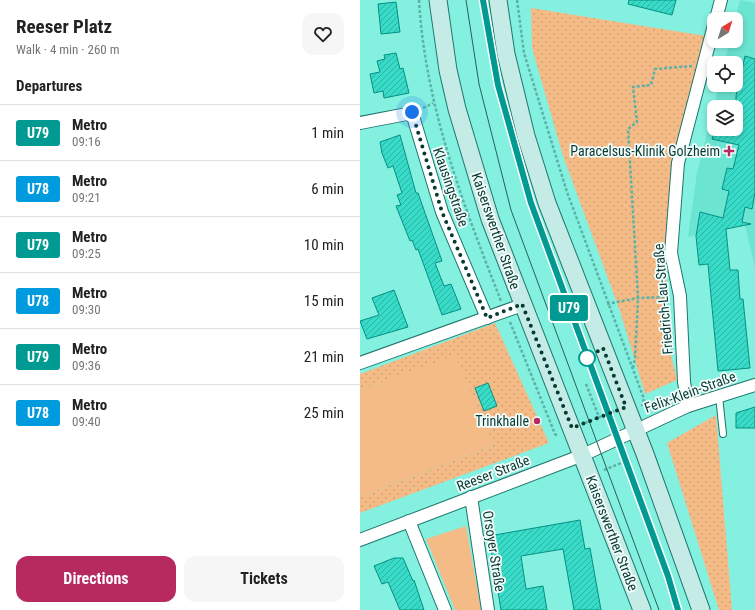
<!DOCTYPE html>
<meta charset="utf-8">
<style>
:root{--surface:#fff;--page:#f6f6f6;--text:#222;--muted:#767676;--line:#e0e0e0;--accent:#b72a60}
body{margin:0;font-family:"Roboto Condensed",sans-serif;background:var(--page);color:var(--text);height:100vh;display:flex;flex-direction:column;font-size:15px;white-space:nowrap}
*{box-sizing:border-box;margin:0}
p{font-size:13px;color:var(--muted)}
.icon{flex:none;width:22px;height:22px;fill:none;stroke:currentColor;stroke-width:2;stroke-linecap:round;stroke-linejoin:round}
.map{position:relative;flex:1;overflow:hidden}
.drawer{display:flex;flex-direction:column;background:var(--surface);width:360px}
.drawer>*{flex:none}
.badge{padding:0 8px;border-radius:3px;font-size:14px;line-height:26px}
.needle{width:26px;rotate:38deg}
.controls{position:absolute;left:347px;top:12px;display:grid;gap:8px}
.controls a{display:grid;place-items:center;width:36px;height:36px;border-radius:8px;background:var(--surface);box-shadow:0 2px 6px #0003;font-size:20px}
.you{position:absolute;width:20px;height:20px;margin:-10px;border:3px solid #fff;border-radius:50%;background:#1a73e8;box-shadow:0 0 0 6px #1a73e833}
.map>.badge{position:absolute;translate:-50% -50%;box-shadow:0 0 0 2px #fff}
h2{padding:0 16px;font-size:15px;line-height:36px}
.round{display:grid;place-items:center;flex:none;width:42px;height:42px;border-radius:12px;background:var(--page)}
.head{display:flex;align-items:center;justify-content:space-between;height:68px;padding:0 16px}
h1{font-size:19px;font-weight:700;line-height:30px}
.primary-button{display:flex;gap:8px;margin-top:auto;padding:8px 16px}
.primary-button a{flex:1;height:46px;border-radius:12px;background:var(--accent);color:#fff;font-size:16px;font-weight:700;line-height:46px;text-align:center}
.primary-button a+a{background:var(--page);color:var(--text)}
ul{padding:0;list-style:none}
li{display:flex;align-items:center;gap:12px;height:56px;padding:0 16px;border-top:1px solid var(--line)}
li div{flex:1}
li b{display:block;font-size:15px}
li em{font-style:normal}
li .badge{min-width:44px;font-weight:700;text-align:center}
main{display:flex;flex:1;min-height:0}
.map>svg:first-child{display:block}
</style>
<main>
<section class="drawer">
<div class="head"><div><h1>Reeser Platz</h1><p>Walk · 4 min · 260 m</p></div><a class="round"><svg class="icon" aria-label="heart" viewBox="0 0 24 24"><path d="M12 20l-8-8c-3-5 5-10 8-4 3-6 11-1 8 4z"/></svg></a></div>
<h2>Departures</h2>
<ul>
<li><span class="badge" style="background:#009a93;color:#fff">U79</span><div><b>Metro</b><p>09:16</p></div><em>1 min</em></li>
<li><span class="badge" style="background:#009adf;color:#fff">U78</span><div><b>Metro</b><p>09:21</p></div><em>6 min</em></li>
<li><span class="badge" style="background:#009a93;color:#fff">U79</span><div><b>Metro</b><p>09:25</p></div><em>10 min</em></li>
<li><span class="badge" style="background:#009adf;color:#fff">U78</span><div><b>Metro</b><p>09:30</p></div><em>15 min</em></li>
<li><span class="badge" style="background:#009a93;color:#fff">U79</span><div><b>Metro</b><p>09:36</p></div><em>21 min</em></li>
<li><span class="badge" style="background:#009adf;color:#fff">U78</span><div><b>Metro</b><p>09:40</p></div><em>25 min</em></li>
</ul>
<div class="primary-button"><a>Directions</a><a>Tickets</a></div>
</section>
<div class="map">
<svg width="395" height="610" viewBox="0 0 395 610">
<defs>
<pattern id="park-dots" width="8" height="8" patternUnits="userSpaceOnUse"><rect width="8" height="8" fill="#f4bb87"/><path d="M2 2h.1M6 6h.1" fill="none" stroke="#d0a275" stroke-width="1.8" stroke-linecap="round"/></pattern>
<pattern id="building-hatch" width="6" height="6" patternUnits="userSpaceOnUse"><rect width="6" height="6" fill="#37dbc7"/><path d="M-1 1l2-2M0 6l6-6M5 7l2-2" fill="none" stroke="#2cb3a2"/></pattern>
</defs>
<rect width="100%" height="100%" fill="#84f0e0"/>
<!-- built -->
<path fill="#6ce4d2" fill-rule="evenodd" d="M380,0L395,3V268L385,225L328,237L337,173L359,85H376V63H364L370,41H376L375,19ZM354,107H376V129H354Z"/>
<!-- grass -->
<g fill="#f4bb87">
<polygon points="95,354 134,445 0,497 0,390"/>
<polygon points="106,526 121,610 95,610 66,539"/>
</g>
<!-- park -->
<g fill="url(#park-dots)">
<polygon points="171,8 346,36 306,253 307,339 317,380 285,394 260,311 203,156 172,48"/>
<polygon points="135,323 189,443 0,513 0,497 134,445 95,355 0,390 0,374"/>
<polygon points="356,415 372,610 359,610 307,443"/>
</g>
<!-- building -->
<g fill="url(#building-hatch)" stroke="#059082">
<polygon points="269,0 316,0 312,15 268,4"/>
<polygon points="36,2 40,32 21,34 18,4"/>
<polygon points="36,53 40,69 43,68 49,93 24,98 23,91 14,93 10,74 20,72 17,61 25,59 24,55"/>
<polygon points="385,56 395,59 395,193 392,209 385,207 382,222 391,224 366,229 370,270 378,270 380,299 383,299 390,368 358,371 348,264 339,265 336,236 340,212 363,218 369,191 362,189 367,168 373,169 379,145 352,139 355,129 376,129 376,96"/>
<polygon points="40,135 56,193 58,193 82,261 75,263 84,286 91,284 101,309 82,315 58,249 56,250 52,240 50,241 36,206 41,205 37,195 42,193 33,166 28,168 22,153 20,142"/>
<polygon points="34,290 48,327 7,339 0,321 19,315 12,298"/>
<polygon points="128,383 137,406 124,411 115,388"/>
<polygon points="395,407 395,428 376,428 376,413"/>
<polygon points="220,520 225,549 230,548 241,610 214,610 203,549 161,556 166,589 183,586 187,610 141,610 129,536"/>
<polygon points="34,558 43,558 53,581 54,580 64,610 40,610 28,582 22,584 14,566"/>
</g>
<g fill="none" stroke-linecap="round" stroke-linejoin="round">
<defs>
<polyline id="lane" points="359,396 363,434"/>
<g id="street">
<polyline points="356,19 361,0"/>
<polyline points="0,123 52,113 82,212 127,318"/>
<polyline points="0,363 162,305"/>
<polyline points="328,406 324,382 320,296 311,253 318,163 354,25"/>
<polyline points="111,497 128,610"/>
<polyline points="49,521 85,610"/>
<polyline points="0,540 223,455 328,406 395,385"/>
</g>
<g id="secondary">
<polyline points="78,0 88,70 97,109 130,219 282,610"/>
<polyline points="138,0 146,54 166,136 187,203 285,454 341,610"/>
</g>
</defs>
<!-- lane casing -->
<use href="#lane" stroke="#1d776c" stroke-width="8"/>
<!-- street casing -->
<use href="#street" stroke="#1d776c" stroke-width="14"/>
<!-- secondary casing -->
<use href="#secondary" stroke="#1d776c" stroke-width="19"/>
<!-- path -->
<g stroke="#5ab3a6" stroke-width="2.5" stroke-dasharray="3 2" stroke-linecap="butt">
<path d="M59,0C65,105 103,204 141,301"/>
<polyline points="157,0 164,53 207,192 284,399 282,406"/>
<polyline points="63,108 73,103"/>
<polyline points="247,304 278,298 308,297"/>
<polyline points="150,322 195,434 198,437"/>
<polyline points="273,368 275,358 278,298 268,129 277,122 273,87 291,85 295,69 332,66"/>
<polyline points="226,384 239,417"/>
<polyline points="225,423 254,411"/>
<polyline points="244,470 271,459"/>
</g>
<!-- lane -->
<use href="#lane" stroke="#fff" stroke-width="6"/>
<!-- street -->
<use href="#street" stroke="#fff" stroke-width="12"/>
<!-- secondary -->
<use href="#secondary" stroke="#c4ebe6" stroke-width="17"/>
<!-- tram -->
<g stroke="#23635a" stroke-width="1">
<polyline points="106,0 119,84 151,210 299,610"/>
<polyline points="123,0 138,85 171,203 308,576 318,610"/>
</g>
</g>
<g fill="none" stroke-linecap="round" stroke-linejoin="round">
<defs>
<polyline id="line" points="123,0 138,85 171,203 308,576 318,610"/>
</defs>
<!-- line casing -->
<use href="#line" stroke="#fff" stroke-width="9"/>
<!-- line -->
<use href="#line" stroke="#009a93" stroke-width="6"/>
<!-- walk -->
<polyline stroke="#073a33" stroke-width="4" stroke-dasharray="0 7.2" points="52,112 82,212 127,318 162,304 212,428 266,407 243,348 227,358"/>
</g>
<!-- markers -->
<g fill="#b72a60" stroke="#f4fdfb" stroke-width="1.5">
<path d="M367 145h4v4h4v4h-4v4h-4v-4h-4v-4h4z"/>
<circle cx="177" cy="421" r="4"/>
</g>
<circle fill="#fff" stroke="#009a93" stroke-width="2" cx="227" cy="358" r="8"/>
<g text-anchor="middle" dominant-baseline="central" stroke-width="3.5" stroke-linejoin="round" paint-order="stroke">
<!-- poi labels -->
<g font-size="14" fill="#073a33" stroke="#f4fdfb" text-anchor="end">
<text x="360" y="151">Paracelsus-Klinik Golzheim</text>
<text x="169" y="421">Trinkhalle</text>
</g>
<!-- street labels -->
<g font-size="14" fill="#073a33" stroke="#f4fdfb">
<text transform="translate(91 187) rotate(71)">Klausingstraße</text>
<text transform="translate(136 231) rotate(71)">Kaiserswerther Straße</text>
<text transform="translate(303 299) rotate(-95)">Friedrich-Lau-Straße</text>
<text transform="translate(330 392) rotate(-20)">Felix-Klein-Straße</text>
<text transform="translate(133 473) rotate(-21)">Reeser Straße</text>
<text transform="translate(252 533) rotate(69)">Kaiserswerther Straße</text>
<text transform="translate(134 551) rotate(81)">Orsoyer Straße</text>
</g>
</g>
</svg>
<div class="controls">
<a><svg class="needle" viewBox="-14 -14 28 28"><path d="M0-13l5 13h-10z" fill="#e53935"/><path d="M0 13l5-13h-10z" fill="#767676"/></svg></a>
<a><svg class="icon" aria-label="locate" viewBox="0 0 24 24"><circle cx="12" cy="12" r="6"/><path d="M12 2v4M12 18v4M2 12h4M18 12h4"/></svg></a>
<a><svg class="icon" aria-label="layers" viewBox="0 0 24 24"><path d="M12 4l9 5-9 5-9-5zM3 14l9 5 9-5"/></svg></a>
</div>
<div class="you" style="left:52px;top:112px"></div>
<b class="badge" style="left:209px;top:308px;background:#009a93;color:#fff">U79</b>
</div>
</main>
